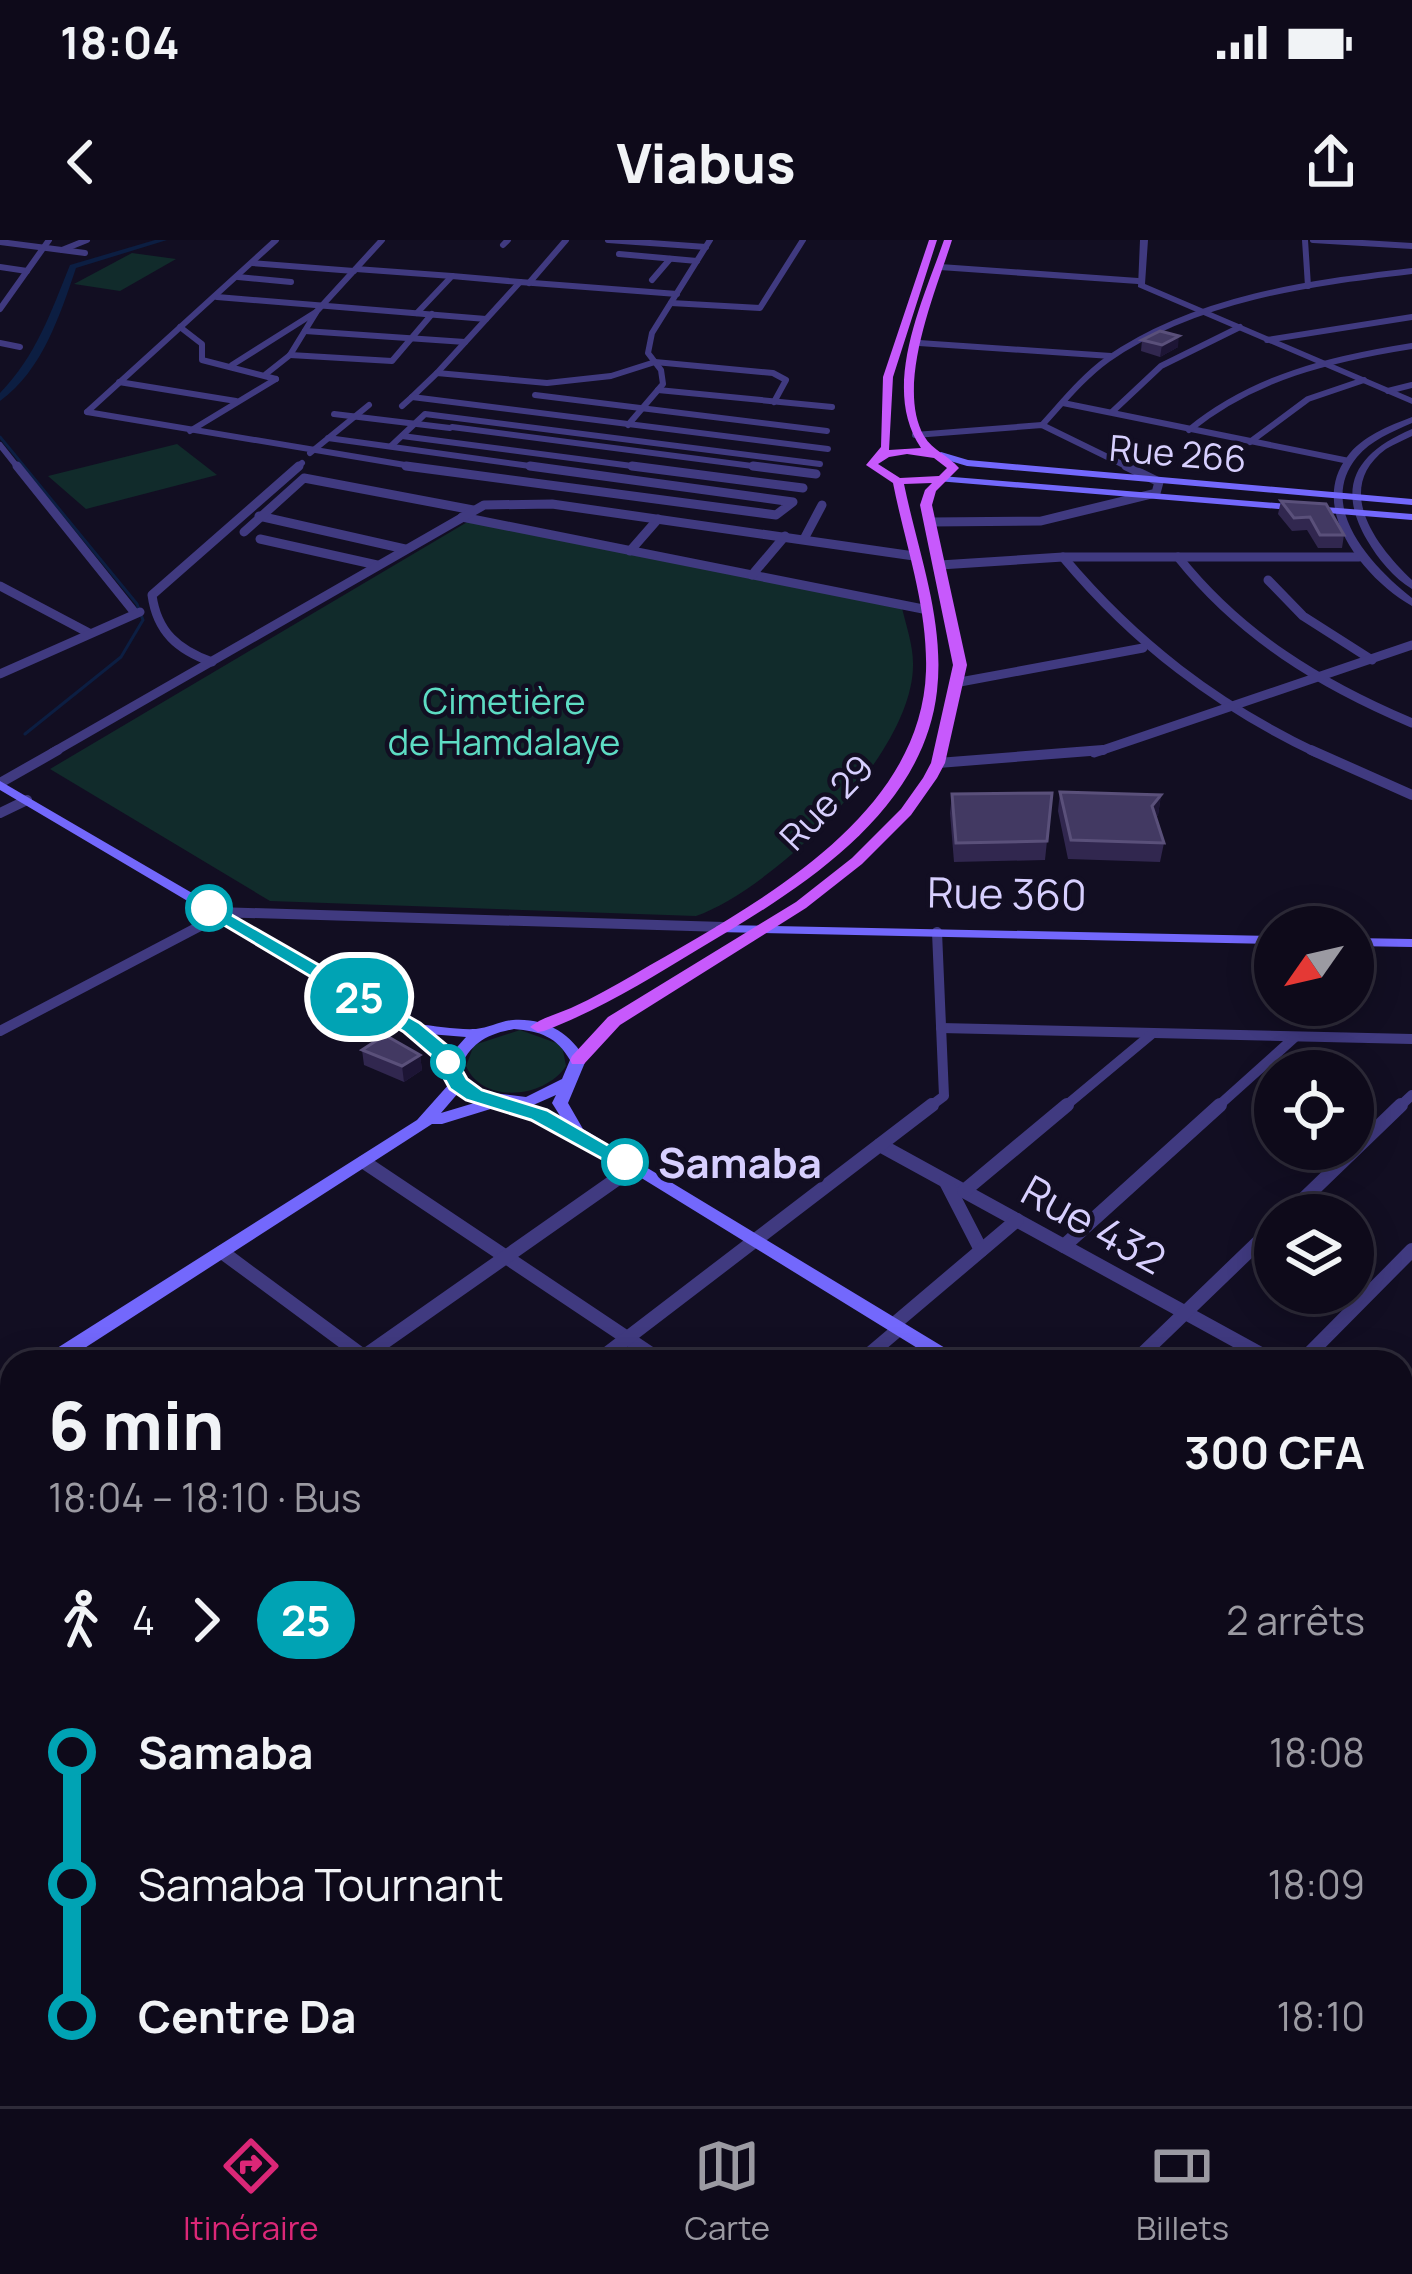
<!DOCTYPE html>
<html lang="fr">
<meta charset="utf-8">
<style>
:root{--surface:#0e0a1a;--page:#171323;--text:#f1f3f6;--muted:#9b9aa2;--line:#2e2b39;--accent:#db2777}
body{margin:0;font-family:Manrope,sans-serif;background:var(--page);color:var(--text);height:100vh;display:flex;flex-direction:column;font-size:45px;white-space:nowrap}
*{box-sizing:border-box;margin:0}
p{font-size:39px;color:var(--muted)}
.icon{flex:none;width:66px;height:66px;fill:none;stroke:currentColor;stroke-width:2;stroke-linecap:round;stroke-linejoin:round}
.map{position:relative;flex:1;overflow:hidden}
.details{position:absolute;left:0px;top:1110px;width:1413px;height:756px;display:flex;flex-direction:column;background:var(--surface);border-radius:36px 36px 0 0;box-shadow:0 6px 30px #0003,0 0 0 3px var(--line)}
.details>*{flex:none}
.badge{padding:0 24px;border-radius:39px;font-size:42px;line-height:78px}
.needle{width:78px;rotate:236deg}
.tools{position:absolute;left:1254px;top:666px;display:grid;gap:24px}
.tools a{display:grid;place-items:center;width:120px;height:120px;border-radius:50%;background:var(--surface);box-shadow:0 6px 30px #0003,0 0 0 3px var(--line);font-size:60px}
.map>.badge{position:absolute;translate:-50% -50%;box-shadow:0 0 0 6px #fff}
.legs{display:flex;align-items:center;gap:18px;height:132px;padding:0 48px;font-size:39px}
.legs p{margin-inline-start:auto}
.summary{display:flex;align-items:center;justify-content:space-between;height:204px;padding:0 48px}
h1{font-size:66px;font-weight:800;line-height:90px}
ul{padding:0 48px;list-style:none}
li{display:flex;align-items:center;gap:42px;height:132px;font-size:45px}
li i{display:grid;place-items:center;width:18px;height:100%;margin:0 15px;background:currentColor}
li i::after{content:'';width:30px;height:30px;margin:-15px;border:9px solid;border-radius:50%;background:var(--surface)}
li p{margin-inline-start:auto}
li:first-child i{background:linear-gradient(#0000 50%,currentColor 0)}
li:last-child i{background:linear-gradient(currentColor 50%,#0000 0)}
.status{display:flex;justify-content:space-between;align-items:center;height:84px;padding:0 60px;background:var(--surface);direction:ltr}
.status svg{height:33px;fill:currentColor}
header{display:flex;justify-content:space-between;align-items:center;height:156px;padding:0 48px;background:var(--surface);font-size:54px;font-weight:800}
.menu{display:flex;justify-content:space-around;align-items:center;height:168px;border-top:3px solid var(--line);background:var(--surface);font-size:33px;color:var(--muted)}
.menu a{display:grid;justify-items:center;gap:6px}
.menu .current{color:var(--accent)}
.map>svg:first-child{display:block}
</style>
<div class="status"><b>18:04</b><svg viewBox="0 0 49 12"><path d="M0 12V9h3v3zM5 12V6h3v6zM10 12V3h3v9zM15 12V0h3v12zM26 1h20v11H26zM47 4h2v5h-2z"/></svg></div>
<header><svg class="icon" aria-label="back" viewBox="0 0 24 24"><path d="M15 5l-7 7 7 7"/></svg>Viabus<svg class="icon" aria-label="share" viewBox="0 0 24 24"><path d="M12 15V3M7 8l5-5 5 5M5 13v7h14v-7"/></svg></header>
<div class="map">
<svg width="1412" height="1866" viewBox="0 0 1412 1866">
<rect width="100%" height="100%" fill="#120e22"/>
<!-- green -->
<g fill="#112b2b">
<polygon points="132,13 176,19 120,51 74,44"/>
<polygon points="177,204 217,235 86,269 48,236"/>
<path d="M469,281L902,368C906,385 913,405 913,423C915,513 774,648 696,676L270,661L50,529Z"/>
<path d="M520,790L562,805L566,826C545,858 483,865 466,826L474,805Z"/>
</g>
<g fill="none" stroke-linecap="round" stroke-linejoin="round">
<!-- stream -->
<polyline stroke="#0c1e42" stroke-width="3" points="0,197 137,364 143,380 121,417 25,494"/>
<!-- canal -->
<path fill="#0c1e42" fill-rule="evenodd" d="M155,0H167L76,28C60,75 42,131 0,161V153C36,116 51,72 70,25Z"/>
<!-- minor-far4 -->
<g stroke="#403a80" stroke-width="6">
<polyline points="608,0 706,7"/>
<polyline points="1305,0 1308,46"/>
<polyline points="1313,0 1412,6"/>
<polyline points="0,2 85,13"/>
<polyline points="503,5 508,0"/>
<polyline points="62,10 87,0"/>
<polyline points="619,14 697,21"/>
<polyline points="252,23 354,31"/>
<polyline points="0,27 27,31"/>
<polyline points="940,27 1138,41"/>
<polyline points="356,29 452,36"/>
<polyline points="238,37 291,42"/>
<polyline points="652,40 670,19"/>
<polyline points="529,43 566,0"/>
<polyline points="217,57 486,79"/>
<polyline points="671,63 760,68 803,0"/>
<polyline points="0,69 49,0"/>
<polyline points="417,73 452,36 520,42"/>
<polyline points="180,87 202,104 202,120 276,139"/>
<polyline points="305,91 465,102"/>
<polyline points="1267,100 1412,77"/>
<polyline points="0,103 20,107"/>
<polyline points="919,103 1111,116"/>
<polyline points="290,115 392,121 432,74"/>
<polyline points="232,125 316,72"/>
<polyline points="437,133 520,42 677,54"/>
<polyline points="266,134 290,115 317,71 382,0"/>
<polyline points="119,142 236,161"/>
<polyline points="658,150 832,167"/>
<polyline points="1388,151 1412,145"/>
<polyline points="535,155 827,191"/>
<polyline points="412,157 437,133 547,143 611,136 655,122 773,133 786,140 774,162"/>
<polyline points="1063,163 1349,221"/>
<polyline points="402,166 412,157 828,209"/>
<polyline points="87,172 429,229"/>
<polyline points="87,172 276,0"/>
<polyline points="1112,172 1161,126 1240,87"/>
<polyline points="334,174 450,188"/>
<polyline points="628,185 663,144 661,130 648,113 652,93 710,0"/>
<path d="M1042,185C1063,162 1083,137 1108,119C1196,58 1309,43 1412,31"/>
<polyline points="452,187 776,229"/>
<path d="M1189,190C1254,137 1330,119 1412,106"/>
<polyline points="190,191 276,139"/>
<polyline points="915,195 1042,185 1132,229"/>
<polyline points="402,196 655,229"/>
<polyline points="328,198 552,229"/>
<polyline points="1250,202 1308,159 1364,140"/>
<polyline points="0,205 19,229"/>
<polyline points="391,206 425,174 820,224"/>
<polyline points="310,213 369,165"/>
<polyline points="295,229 302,223"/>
</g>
<!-- minor-far3 -->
<g stroke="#403a80" stroke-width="9">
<polyline points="17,226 135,373"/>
<polyline points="406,226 776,275 793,262 530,226"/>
<polyline points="632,226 803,248"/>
<polyline points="753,226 816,234"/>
<polyline points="259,276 405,309"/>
<polyline points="462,277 923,369"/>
<polyline points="930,282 1041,281 1156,253 1159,242 1126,226"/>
<polyline points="244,292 304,238 473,270"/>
<polyline points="260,299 377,325"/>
<polyline points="804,299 822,265"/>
<polyline points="630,311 658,279"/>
<path d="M1063,317C1135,403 1216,465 1317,513"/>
<path d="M1178,317C1241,396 1320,444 1412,483"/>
<polyline points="940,325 1063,317 1359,317"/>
<polyline points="752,335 785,296"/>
<polyline points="1268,340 1303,376 1372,420"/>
<polyline points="0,346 89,393"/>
<path d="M212,422C178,410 157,392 152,355L299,226"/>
<polyline points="0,434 140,372"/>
<polyline points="960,442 1143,408"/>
<polyline points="52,513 484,265 552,264 914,316"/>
<polyline points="1094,513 1412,405"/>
</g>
<!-- minor-far2 -->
<g stroke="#403a80" stroke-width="10">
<polyline points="1311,510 1412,555"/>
<polyline points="938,523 1103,510"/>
<polyline points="0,543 58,510"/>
<polyline points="0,573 27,560"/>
<polyline points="216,672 724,687"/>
<polyline points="941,788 1412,799"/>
<polyline points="0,791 221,675"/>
<polyline points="928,868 944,856 937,692"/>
<polyline points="1063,868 1153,793"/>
<polyline points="1216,868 1295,797"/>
<polyline points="1398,868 1412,855"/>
</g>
<!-- minor-far1 -->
<g stroke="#403a80" stroke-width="14">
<polyline points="880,905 1275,1122"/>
<polyline points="364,922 663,1122"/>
<polyline points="946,942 981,1010"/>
<polyline points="964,951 1067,865"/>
<polyline points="1287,975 1401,865"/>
<polyline points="1064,1006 1220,865"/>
<polyline points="222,1012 371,1122"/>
<polyline points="893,1085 1017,980"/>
<polyline points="356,1122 634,927"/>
<polyline points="596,1122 932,865"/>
<polyline points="860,1122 899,1089"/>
<polyline points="1134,1122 1275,986"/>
<polyline points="1301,1122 1412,1010"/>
<polyline points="0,1187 12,1198"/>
<polyline points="1401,1191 1412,1197"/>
</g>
<!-- minor -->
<g stroke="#403a80" stroke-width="16">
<polyline points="0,1372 12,1363"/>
<polyline points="0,1481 12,1493"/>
<polyline points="0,1578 12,1569"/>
<polyline points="1401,1615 1412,1622"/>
<polyline points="1401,1828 1412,1812"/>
<polyline points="0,1853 12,1843"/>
<polyline points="370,1854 382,1866"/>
<polyline points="756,1854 770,1866"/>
<polyline points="1361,1854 1377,1866"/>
<polyline points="340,1866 353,1854"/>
<polyline points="683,1866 694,1854"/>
<polyline points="1024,1866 1033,1854"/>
</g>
<!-- tertiary -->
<g fill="#403a80" fill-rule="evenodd">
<polygon points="1140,0 1148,0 1145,44 1412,158 1412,164 1138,47"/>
<path d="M1412,177V183C1392,192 1371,200 1357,217C1315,268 1374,328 1412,358V366C1366,340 1307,270 1347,217C1362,196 1389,186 1412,177Z"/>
<path d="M1412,189V196C1404,200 1394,204 1386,209C1332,249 1377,307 1412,340V349C1394,338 1378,319 1367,300C1335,245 1358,212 1412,189Z"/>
</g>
<!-- secondary -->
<g fill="#7368fc" fill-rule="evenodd">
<polygon points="941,212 968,220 1412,259 1412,265 967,226 937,217 936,215"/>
<polygon points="941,236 1412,274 1412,280 937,241 937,237"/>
<path d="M0,541L417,784C436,786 457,790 476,789C488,788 501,781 513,780C546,778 570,793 586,820L568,863L583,889L960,1117L963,1122H940L570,894L499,863L497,867L442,884H432L63,1122H40L43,1117L417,880L450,843L435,815L407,791L0,550ZM514,789C540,791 557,797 570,820L562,839L526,857L478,851L464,841L458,830C472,803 484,795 514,789ZM429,794L466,797L450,815ZM459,852L468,859L481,861L441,873ZM556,855L552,863L562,879L531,866Z"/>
<polygon points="722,685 1275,696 1275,704 717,692 715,689 717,686"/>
<polygon points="1353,698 1412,699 1412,707 1353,706"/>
<polygon points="12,1138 12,1154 0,1160 0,1144"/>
<polygon points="1401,1387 1412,1391 1412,1410 1401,1405"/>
</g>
<!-- primary -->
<path fill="#c759fc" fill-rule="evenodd" d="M929,0H937L893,137L889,210L921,208C880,148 923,61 944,0H952C936,51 895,145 924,196C933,211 948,215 959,228L936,251L932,265L967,425L945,523L937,538L911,575L862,624L806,668L620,785L584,824H572L570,820L572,816L608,777L796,662L852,618L901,569L923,538L931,523L953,425L920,265L925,250L932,243L904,244C918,312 945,381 937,451C923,576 795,652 697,710C648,740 599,770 544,791L538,792L530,787C541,778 557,774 571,768C593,758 614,746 635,734C748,668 921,581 926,431C928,367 905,304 893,243L866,225L881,207L883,137ZM907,214L934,218L947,228L939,236L900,238L878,224L889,217Z"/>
</g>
<!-- wall -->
<g fill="#31274f">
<polygon points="1142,100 1178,107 1160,117 1141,111"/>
<polygon points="1281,261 1344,295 1342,308 1318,308 1307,290 1292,291 1278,274"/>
<polygon points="1060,552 1161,555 1158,575 1155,578 1164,603 1160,622 1068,619 1058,571"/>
<polygon points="1052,553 1045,620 954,622 950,573 952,554"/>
<polygon points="362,810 420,815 422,830 404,842 364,825"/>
</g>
<!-- shaded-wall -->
<g fill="#1d1535">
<polygon points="1179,96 1178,107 1160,117 1162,105"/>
<polygon points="1161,555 1158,575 1148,585 1152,566"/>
<polygon points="420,815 422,830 404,842 402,826"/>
</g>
<!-- building -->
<g fill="#423962" stroke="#5a507a" stroke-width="3">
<polygon points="1160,91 1179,96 1162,105 1142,100"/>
<polygon points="1281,261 1326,264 1344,295 1320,295 1310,277 1294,278"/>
<polygon points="1060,552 1161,555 1152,566 1164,603 1071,600"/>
<polygon points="1052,553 1047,601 956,603 952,554"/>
<polygon points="385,795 420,815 402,826 362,810"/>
</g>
<!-- line-1 -->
<polygon fill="#00a3b4" stroke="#fff" stroke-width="3" points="209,662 420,783 449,807 467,839 482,850 547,870 637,922 634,927 617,927 531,880 466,860 450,849 432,816 404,792 202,672 202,664"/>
<!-- markers -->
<g fill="#fff" stroke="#00a3b4" stroke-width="6">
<circle cx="209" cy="668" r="21"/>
<circle cx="448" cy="822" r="15"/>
<circle cx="625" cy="922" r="21"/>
</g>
<g text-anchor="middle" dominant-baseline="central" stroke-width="9" stroke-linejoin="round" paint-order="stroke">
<!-- far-street labels -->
<g font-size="36" fill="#d7cffe" stroke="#120e22">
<text transform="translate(1178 213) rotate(5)">Rue 266</text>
<text transform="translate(826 562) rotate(-46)">Rue 29</text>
</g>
<!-- far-park labels -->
<g font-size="36" fill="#5ddcc3" stroke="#120e22">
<text x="504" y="460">Cimetière<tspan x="504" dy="41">de Hamdalaye</tspan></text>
</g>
<!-- street labels -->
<g font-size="42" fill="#d7cffe" stroke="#120e22">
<text transform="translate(1007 653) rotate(1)">Rue 360</text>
<text transform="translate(1094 984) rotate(29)">Rue 432</text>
</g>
<!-- stop labels -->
<g font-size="42" font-weight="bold" fill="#d7cffe" stroke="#120e22" text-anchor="start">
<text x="658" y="922">Samaba</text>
</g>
</g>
</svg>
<div class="tools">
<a><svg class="needle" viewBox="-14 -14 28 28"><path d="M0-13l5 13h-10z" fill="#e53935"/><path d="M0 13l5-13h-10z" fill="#9b9aa2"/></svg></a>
<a><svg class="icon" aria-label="locate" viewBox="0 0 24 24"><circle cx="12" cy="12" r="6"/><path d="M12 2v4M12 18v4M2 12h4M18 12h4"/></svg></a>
<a><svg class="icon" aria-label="layers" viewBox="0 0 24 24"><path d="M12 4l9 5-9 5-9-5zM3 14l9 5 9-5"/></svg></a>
</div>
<b class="badge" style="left:359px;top:757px;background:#00a3b4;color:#fff">25</b>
<section class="details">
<div class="summary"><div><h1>6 min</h1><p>18:04 – 18:10 · Bus</p></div><b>300 CFA</b></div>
<div class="legs"><svg class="icon" aria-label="walk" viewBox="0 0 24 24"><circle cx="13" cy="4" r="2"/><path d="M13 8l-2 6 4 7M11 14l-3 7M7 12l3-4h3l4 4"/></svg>4<svg class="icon" aria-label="forward" viewBox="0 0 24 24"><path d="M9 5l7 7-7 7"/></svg><b class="badge" style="background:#00a3b4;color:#fff">25</b><p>2 arrêts</p></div>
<ul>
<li><i style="color:#00a3b4"></i><b>Samaba</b><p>18:08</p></li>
<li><i style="color:#00a3b4"></i><span>Samaba Tournant</span><p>18:09</p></li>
<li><i style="color:#00a3b4"></i><b>Centre Da</b><p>18:10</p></li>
</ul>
</section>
</div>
<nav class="menu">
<a class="current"><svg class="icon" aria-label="directions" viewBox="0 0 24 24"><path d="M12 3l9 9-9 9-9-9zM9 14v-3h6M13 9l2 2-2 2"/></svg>Itinéraire</a>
<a><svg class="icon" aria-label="map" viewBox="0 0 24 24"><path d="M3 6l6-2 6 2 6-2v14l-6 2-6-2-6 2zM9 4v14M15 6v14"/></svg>Carte</a>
<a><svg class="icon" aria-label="tickets" viewBox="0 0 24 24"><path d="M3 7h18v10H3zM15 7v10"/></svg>Billets</a>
</nav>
